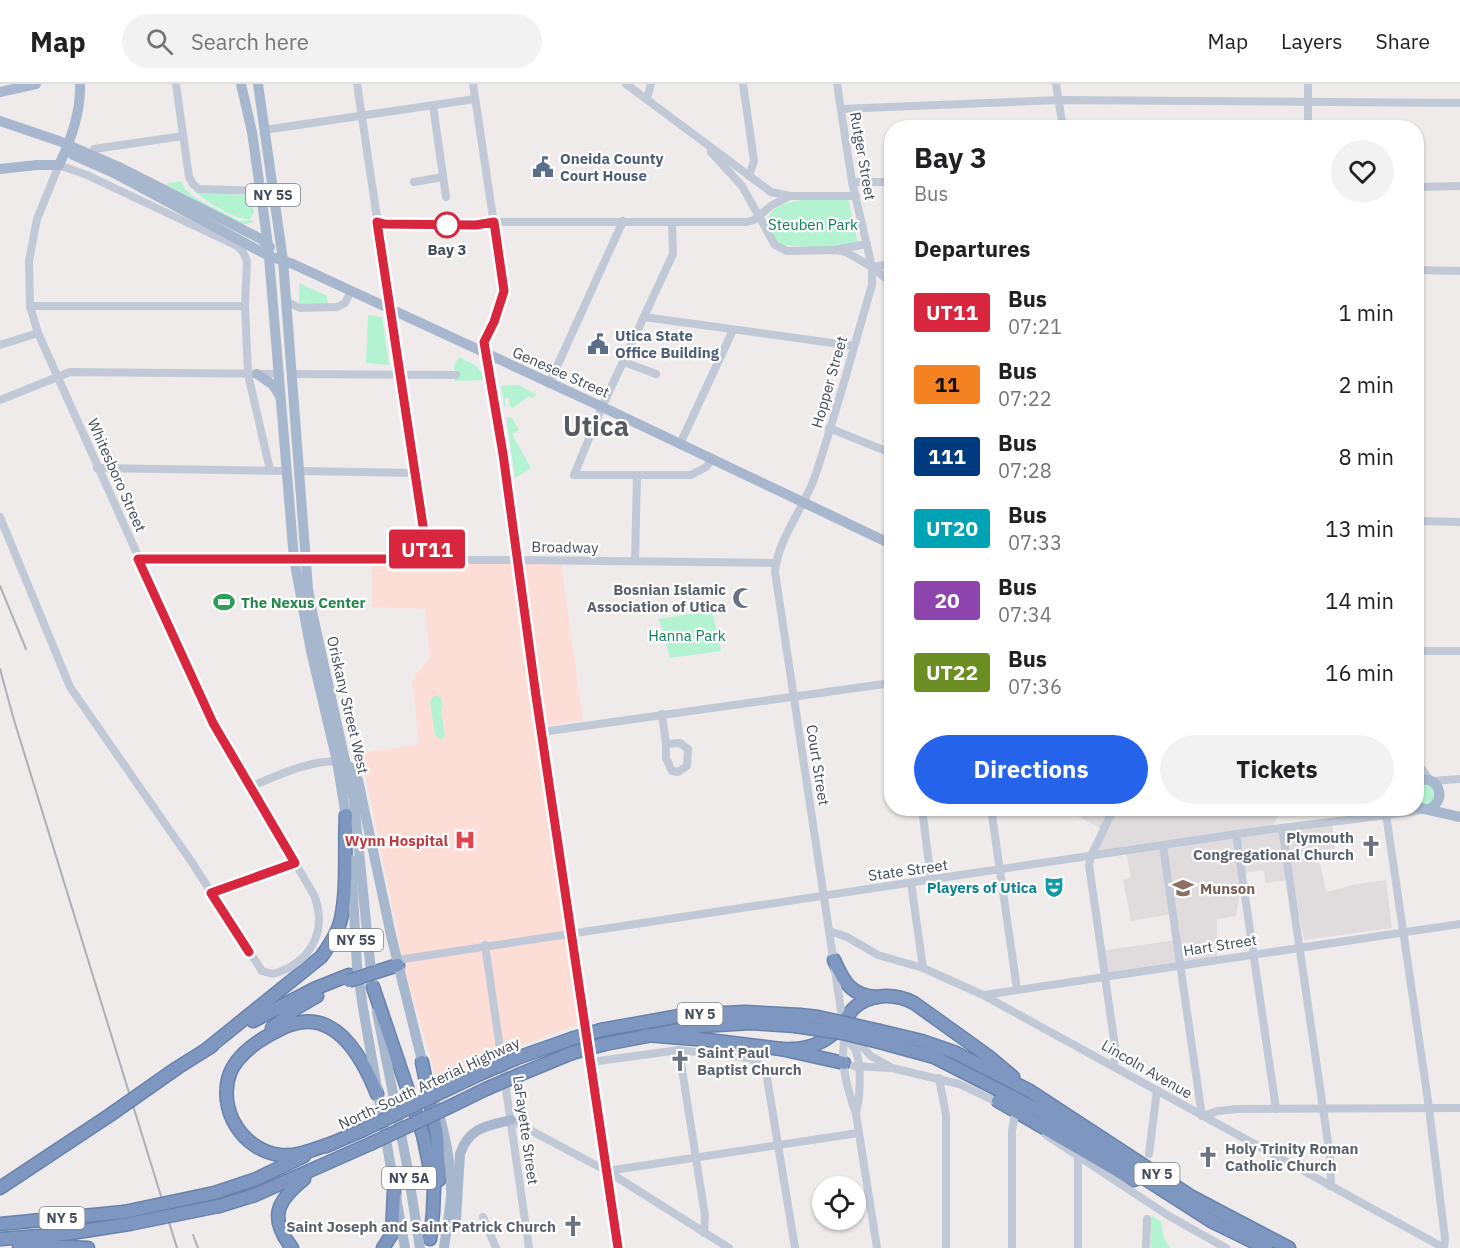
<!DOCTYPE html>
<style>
:root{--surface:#fff;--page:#f2f2f2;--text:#202124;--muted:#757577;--line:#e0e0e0;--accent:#2563eb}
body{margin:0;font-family:"IBM Plex Sans",sans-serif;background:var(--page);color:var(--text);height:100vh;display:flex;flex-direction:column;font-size:22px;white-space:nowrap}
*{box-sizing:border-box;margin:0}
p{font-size:20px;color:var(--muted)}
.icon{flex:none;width:33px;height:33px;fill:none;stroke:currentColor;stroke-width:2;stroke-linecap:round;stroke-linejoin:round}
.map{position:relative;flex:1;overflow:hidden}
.details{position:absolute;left:884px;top:36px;width:540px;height:696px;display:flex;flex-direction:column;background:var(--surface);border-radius:24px;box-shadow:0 2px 4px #0004}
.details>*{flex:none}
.badge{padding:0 12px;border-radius:4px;font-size:21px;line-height:39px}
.tools{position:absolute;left:812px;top:1092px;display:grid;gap:12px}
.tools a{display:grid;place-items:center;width:54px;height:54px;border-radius:50%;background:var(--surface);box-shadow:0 2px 4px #0004;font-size:30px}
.map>.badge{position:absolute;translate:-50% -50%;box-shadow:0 0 0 3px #fff}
h2{padding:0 30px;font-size:22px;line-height:54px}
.round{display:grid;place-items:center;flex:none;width:63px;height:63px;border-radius:32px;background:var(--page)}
.headline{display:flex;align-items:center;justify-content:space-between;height:102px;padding:0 30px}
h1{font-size:28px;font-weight:800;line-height:45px}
.button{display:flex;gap:12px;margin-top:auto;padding:12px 30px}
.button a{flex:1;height:69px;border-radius:36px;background:var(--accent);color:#fff;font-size:24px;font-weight:800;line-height:69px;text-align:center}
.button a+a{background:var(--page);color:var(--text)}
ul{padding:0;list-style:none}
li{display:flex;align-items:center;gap:18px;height:72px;padding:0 30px}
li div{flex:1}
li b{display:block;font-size:22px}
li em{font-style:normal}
li .badge{min-width:66px;font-weight:700;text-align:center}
header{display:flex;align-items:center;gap:36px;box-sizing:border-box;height:84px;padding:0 30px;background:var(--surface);border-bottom:2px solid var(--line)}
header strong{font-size:28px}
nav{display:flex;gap:33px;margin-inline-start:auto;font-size:21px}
.search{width:420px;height:54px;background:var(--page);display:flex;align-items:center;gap:15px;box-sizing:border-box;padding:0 21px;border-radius:33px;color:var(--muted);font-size:22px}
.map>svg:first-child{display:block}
</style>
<header>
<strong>Map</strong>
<div class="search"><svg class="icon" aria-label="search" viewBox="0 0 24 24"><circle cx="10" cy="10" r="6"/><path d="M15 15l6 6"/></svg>Search here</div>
<nav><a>Map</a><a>Layers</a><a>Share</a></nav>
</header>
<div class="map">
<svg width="1460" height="1164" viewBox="0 0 1460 1164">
<rect width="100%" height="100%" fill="#efebeb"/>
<!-- education -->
<polygon fill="#e0dcdd" points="1063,724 1281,725 1271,745 1332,737 1335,765 1318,768 1326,808 1357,800 1386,796 1392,844 1304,856 1293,795 1266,799 1263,786 1244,789 1236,832 1217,835 1217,875 1104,891 1100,867 1176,856 1172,830 1131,837 1123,796 1131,793 1126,767 1091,772 1104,746"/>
<!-- medical -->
<polygon fill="#fdded6" points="371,477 561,478 583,636 536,644 579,940 506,967 437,997 405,886 361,669 419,660 412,596 430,573 425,525 372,523"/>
<!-- green -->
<g fill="#b3f3d2">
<polygon points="181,97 185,105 197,115 240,137 251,136 254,138 242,141 165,100"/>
<path d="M193,106L250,112L252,113L254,129L250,135C238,138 202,115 193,106Z"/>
<path d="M848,115L858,158L827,164L781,161C774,156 768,145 768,137C770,110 830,116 848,115Z"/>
<polygon points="299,199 327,212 328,220 299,220"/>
<polygon points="368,231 382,233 389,281 366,279"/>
<path d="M459,273C471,279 481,282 484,296L455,297L454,281Z"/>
<polygon points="519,301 537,311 532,314 529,312 513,324 510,323 509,314 505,314 505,326 501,302"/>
<polygon points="506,333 512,334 519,346 512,350 531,384 515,394"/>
<polygon points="712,526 721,567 670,574 659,535"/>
<polygon points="434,611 441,613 443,621 441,626 445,652 441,656 435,651 430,618"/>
<polygon points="1430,696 1439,717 1416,723 1416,698"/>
<polygon points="1153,1132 1161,1138 1164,1154 1170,1164 1151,1164 1150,1134"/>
</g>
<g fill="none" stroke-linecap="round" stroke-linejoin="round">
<defs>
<g id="highway">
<path d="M834,876C843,897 851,912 877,913"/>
<polyline points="376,888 398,881"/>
<polyline points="373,903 423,1051 434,1104 433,1129 430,1155"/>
<polyline points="253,937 314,905 349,891"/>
<polyline points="272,944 298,923 317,912"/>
<polyline points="601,946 685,931 745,928 800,931"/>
<polyline points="880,947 922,957 954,968 1030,1007 1192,1113 1289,1164"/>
<polyline points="646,951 708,956 781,965 844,979"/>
<polyline points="879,958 934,973 1036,1025 1211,1137 1266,1164"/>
<polyline points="605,960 701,942 751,939 795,942"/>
<path d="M207,965L321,873C329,862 338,849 341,835C348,802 344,765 346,731"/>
<path d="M781,965C801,966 817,963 833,950C842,943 846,933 853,925C869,909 895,909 914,919L988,972L1013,993"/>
<polyline points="517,974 571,955"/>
<polyline points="422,978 437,1051 439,1096"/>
<polyline points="177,984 212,962"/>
<polyline points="521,990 572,969"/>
<polyline points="446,1006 482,989"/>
<polyline points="998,1017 1134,1096"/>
<polyline points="447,1024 486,1005"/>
<path d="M333,1059C317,1064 298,1073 280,1071C242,1066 217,1025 230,989C237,972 255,959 269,951C276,948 283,943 290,941C336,924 363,975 377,1010"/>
<polyline points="326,1062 363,1046"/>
<polyline points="0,1104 110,1031"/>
<polyline points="214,1109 256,1095 304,1072"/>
<polyline points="219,1122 255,1111 370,1060"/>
<polyline points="0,1140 124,1128"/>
<polyline points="0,1155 65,1150 129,1140"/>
<polyline points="19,1161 88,1164"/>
<path d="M292,1164C268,1133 277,1117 304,1095"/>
<polyline points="383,1164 392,1150 394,1108"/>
</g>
</defs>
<!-- highway casing -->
<use href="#highway" stroke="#6882ac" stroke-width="15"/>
<!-- minor -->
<g stroke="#c0c9d5" stroke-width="8">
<polyline points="176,0 189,93 193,100 199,105 260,107"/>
<polyline points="357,0 428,475"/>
<polyline points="473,0 504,207 494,238 484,258 503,370 536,612 618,1164"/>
<polyline points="626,0 771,108 790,112 856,112"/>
<polyline points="743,0 754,77 749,92"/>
<path d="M837,0L852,98L872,183V201C853,265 836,331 814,395C803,425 777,457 775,488L845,953C839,977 848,1007 856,1030L877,1164"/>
<polyline points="1056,0 1063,44"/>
<polyline points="647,15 651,0"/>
<polyline points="433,22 446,113"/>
<polyline points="841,25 1059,16 1460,19"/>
<polyline points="1308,44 1308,0"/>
<polyline points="264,46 475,15"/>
<polyline points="711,68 742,102 775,161 787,167 836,166 846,168 872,183 891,199"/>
<polyline points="90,76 94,65 183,52"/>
<polyline points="414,98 443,93"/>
<polyline points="852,98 891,98"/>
<polyline points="1416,103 1460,102"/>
<polyline points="494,138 747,138 754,136 772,121 790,112"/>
<polyline points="672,138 673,170 602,323 574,391 691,391 706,383 712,375"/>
<polyline points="840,165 867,160"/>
<polyline points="872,183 891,180"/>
<polyline points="1416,186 1460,187"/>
<polyline points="286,217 300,224 337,223 345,219 351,207"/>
<polyline points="30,222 245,222"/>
<polyline points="644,233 854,262"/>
<polyline points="0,261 38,249"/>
<polyline points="624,278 656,290"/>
<polyline points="293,290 456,291"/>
<polyline points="549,300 623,137"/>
<polyline points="0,316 70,288 280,290"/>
<polyline points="829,344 891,369"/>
<polyline points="680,360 733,246"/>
<polyline points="97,384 286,387"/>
<polyline points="300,387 416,389"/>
<path d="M0,433L70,603L191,777L262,887L273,890C311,879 328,847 314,811L213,639L38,249L30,222L29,177L37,135L59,81L87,91L237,162L243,168L247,177L245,222L248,290L270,386"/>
<polyline points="1416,437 1460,438"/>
<polyline points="138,475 517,476 776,479"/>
<polyline points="635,477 637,391"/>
<polyline points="1416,567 1460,567"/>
<polyline points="662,630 666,660"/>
<polyline points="542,648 891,599"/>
<polygon points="680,659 688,665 687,682 678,688 672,687 666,674 666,660"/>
<polyline points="1416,677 1430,696"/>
<polyline points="1432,697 1460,695"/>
<path d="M250,703C279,691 309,676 341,677"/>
<polyline points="922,724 931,796"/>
<polyline points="991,724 1017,905"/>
<polyline points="1386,730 1428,1017 1445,1154 1444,1164"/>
<polyline points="1282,744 1330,1072 1331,1102"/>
<polyline points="1236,750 1276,1025"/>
<polyline points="1163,762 1202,1032"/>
<polyline points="911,799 923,884"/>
<polyline points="211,809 295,779"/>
<polyline points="829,847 847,853 878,871 923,884 983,911 1444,1164"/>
<polyline points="485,861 529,1164"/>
<path d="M397,876C677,832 957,792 1237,750C1299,741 1361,735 1423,726"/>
<polyline points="984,911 1460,840"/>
<polyline points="850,950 871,972 892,984 959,1000 1001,1020"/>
<path d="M847,956C850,959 854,963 856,967C862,983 860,1014 856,1029"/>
<polyline points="679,966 705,1132 704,1149"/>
<path d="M591,978L679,966L749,974C759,978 764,983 767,994L795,1164"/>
<polyline points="1114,981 1116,970 1089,781 1091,772 1114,724"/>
<polyline points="854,982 888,984"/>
<polyline points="939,994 946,1031 946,1164"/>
<polyline points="1202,1032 1218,1027 1237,1025 1460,1024"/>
<polyline points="511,1036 607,1087 729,1164"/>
<polyline points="1046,1051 1169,1132 1226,1164"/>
<polyline points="1149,1070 1157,1006"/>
<polyline points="1078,1072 1078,1164"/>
<polyline points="607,1087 858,1049"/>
<polyline points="483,1133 496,1164"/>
<polyline points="1012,1164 1012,1047 1015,1030"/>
<polyline points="1146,1164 1147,1135"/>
</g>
<!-- major -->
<g stroke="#a7b7ce" stroke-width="10">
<polyline points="241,0 252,48 268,161 294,475 311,567 337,677 347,739"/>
<polyline points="258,0 283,176 308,505 313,532 354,717 372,898"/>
<polyline points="0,8 36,0"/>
<polyline points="119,83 261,155 270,163"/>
<path d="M0,85L37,81H59C71,56 81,28 80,0"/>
<polyline points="116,90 269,172 293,180 611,327 891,460"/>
<polyline points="257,290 273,301 280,312"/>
<polyline points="350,683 358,696 391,851 424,985"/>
<path d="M1416,698C1437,687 1450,717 1428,725"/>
<polyline points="1416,723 1460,733"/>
<polyline points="351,776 357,882 363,924 405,1164"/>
<polyline points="377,928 407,1081 420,1164"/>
<path d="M437,1022C445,1052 452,1081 451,1112C450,1129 446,1147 444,1164"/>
<path d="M456,1135L460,1070C469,1043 487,1042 511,1036"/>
</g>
<!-- highway -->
<use href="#highway" stroke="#7d97c1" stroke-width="12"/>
<!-- rail -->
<g stroke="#adafb7" stroke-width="2">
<polyline points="0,502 26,565"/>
<polyline points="0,585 14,636 177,1164"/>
<polyline points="193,1151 198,1164"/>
</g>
<defs>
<g id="highway-bridge">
<polyline points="349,897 376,888"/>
<polyline points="800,931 818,933 880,947"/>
<polyline points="795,942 842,949 879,958"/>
<polyline points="571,955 601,946"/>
<polyline points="572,969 605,960"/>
<polyline points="482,989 517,974"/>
<polyline points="486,1005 521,990"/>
<polyline points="110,1031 177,984"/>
<polyline points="363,1046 446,1006"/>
<polyline points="370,1060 447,1024"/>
<polyline points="124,1128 214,1109"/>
<polyline points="129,1140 219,1122"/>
</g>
</defs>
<!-- highway-bridge casing -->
<use href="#highway-bridge" stroke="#6882ac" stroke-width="15" stroke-linecap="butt"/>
<!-- major-bridge -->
<g stroke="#a7b7ce" stroke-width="10">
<polyline points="0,37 59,57 119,83"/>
<polyline points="73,71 116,90"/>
</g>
<!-- highway-bridge -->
<use href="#highway-bridge" stroke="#7d97c1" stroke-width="12"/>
</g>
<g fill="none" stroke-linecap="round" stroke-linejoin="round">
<defs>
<polyline id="line" points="249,868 211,809 295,779 213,639 138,475 428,475 377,138 385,140 476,141 494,138 504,207 494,238 484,258 503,370 536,612 618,1164"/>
</defs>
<!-- line casing -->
<use href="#line" stroke="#fff" stroke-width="14"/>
<!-- line -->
<use href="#line" stroke="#d7263d" stroke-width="9"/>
</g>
<!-- icons -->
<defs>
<symbol id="civic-bare" viewBox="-9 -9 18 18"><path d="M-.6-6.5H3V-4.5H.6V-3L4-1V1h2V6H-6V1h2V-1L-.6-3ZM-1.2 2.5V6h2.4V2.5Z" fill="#5c6f8a" stroke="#fff" stroke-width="2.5" paint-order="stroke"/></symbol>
<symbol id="mosque-bare" viewBox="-9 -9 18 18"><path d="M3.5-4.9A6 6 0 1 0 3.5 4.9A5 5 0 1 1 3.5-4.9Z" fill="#6b7280" stroke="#fff" stroke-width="2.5" paint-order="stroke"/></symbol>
<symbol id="stadium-bare" viewBox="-9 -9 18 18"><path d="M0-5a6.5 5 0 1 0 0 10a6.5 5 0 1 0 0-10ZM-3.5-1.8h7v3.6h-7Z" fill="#2e9e5b" stroke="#fff" stroke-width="2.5" paint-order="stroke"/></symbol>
<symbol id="hospital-bare" viewBox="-9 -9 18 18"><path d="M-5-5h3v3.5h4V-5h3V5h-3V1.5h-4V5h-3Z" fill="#e0444e" stroke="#fff" stroke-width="2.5" paint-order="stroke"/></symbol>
<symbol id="church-bare" viewBox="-9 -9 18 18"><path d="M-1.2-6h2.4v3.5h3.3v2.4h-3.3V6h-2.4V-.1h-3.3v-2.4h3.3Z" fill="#6b7280" stroke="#fff" stroke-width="2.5" paint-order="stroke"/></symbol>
<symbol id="theatre-bare" viewBox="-9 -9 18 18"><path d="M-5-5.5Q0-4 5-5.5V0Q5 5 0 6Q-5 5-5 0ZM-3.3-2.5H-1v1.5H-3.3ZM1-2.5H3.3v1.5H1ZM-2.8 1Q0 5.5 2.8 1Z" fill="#0f9aa8" stroke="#fff" stroke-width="2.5" paint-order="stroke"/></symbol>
<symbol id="university-bare" viewBox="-9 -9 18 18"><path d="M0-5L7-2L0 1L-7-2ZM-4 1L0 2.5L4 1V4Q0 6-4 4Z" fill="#8d6e63" stroke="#fff" stroke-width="2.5" paint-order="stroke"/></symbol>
</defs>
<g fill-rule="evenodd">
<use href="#civic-bare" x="528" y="68" width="30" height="30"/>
<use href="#civic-bare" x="583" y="245" width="30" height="30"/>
<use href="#mosque-bare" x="728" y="499" width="30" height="30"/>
<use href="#stadium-bare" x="209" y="503" width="30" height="30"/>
<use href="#hospital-bare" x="450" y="741" width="30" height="30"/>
<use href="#church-bare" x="1356" y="747" width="30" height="30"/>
<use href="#theatre-bare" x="1039" y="788" width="30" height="30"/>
<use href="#university-bare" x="1168" y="789" width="30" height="30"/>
<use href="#church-bare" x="665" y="962" width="30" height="30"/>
<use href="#church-bare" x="1193" y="1058" width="30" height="30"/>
<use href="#church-bare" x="558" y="1127" width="30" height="30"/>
</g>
<!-- markers -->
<circle fill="#fff" stroke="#d7263d" stroke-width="3" cx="447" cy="141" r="12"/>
<g text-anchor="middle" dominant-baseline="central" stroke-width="4.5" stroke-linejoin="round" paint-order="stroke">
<!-- shield labels -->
<g fill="#fff" stroke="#7b828c" stroke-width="1.5">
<rect x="246" y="100" width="54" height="22" rx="4.5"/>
<rect x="329" y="845" width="54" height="22" rx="4.5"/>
<rect x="677.5" y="919" width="45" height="22" rx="4.5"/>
<rect x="1134.5" y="1079" width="45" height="22" rx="4.5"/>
<rect x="382" y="1083" width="54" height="22" rx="4.5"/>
<rect x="39.5" y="1123" width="45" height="22" rx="4.5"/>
</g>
<g font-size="14" font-weight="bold" fill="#424c5b">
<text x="273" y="111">NY 5S</text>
<text x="356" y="856">NY 5S</text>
<text x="700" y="930">NY 5</text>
<text x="1157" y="1090">NY 5</text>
<text x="409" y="1094">NY 5A</text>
<text x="62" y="1134">NY 5</text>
</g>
<!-- street labels -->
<g font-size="15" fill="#424c5b" stroke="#fff">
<text transform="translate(863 72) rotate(80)">Rutger Street</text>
<text transform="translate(561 288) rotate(24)">Genesee Street</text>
<text transform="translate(829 298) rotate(-74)">Hopper Street</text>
<text transform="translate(117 391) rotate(66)">Whitesboro Street</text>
<text transform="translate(565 463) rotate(1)">Broadway</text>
<text transform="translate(348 621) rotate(77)">Oriskany Street West</text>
<text transform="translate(818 681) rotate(81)">Court Street</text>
<text transform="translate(908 786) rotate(-8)">State Street</text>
<text transform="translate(1220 861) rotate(-9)">Hart Street</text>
<text transform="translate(1147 985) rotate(30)">Lincoln Avenue</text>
<text transform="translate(429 999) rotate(-25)">North-South Arterial Highway</text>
<text transform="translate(526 1046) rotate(82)">LaFayette Street</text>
</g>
<!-- service labels -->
<g font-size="15" font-weight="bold" fill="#4e5e75" stroke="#fff" text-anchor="start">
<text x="560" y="74">Oneida County<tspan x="560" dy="17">Court House</tspan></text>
<text x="615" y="251">Utica State<tspan x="615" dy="17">Office Building</tspan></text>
</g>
<!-- park labels -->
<g font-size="15" fill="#0d8253" stroke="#fff">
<text x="813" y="140">Steuben Park</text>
<text x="687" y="551">Hanna Park</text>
</g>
<!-- stop labels -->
<g font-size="15" font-weight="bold" fill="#424c5b" stroke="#fff">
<text x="447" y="165">Bay 3</text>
</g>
<!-- worship labels -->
<g font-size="15" font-weight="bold" fill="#5b616d" stroke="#fff" text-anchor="end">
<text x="726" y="505">Bosnian Islamic<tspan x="726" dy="17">Association of Utica</tspan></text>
<text x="1354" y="753">Plymouth<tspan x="1354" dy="17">Congregational Church</tspan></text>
<text x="697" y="968" text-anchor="start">Saint Paul<tspan x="697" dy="17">Baptist Church</tspan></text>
<text x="1225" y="1064" text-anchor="start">Holy Trinity Roman<tspan x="1225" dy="17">Catholic Church</tspan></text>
<text x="556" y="1142">Saint Joseph and Saint Patrick Church</text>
</g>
<!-- leisure labels -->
<g font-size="15" font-weight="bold" fill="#27864d" stroke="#fff" text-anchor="start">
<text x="241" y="518">The Nexus Center</text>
</g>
<!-- health labels -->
<g font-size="15" font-weight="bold" fill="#be3a42" stroke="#fff" text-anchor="end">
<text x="448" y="756">Wynn Hospital</text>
</g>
<!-- culture labels -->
<g font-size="15" font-weight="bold" fill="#0d838f" stroke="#fff" text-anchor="end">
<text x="1037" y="803">Players of Utica</text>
</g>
<!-- education labels -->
<g font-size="15" font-weight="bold" fill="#785e54" stroke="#fff" text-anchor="start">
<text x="1200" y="804">Munson</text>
</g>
<!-- town labels -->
<g font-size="27" font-weight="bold" fill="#575b61" stroke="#fff">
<text x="596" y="341">Utica</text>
</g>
</g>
</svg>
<div class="tools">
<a><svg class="icon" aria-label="locate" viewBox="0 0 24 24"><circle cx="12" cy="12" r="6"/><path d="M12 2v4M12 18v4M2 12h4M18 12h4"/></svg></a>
</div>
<b class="badge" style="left:427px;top:465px;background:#d7263d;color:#fff">UT11</b>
<section class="details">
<div class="headline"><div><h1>Bay 3</h1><p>Bus</p></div><a class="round"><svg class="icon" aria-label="heart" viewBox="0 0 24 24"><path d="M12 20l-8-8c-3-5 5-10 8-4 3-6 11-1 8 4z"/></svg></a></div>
<h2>Departures</h2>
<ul>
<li><span class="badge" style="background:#d7263d;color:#fff">UT11</span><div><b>Bus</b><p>07:21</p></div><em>1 min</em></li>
<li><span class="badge" style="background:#f58220;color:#111">11</span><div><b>Bus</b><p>07:22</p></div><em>2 min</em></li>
<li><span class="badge" style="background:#003b80;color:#fff">111</span><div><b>Bus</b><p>07:28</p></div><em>8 min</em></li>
<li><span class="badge" style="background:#00a3b4;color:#fff">UT20</span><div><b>Bus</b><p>07:33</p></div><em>13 min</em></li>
<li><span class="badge" style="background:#8e44ad;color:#fff">20</span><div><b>Bus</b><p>07:34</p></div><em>14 min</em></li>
<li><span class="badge" style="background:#6b8e23;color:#fff">UT22</span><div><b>Bus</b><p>07:36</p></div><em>16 min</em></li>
</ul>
<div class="button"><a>Directions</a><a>Tickets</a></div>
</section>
</div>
